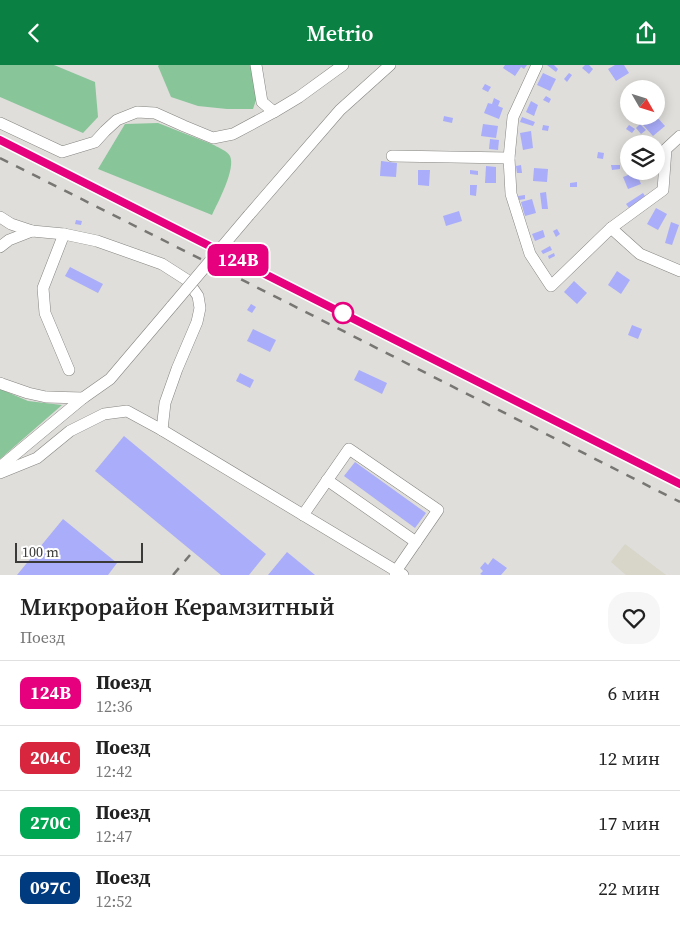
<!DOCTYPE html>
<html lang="ru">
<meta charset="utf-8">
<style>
:root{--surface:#fff;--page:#f6f6f6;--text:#222;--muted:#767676;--line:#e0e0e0;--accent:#0b8043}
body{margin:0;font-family:"Source Serif 4",serif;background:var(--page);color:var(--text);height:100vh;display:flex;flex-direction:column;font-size:19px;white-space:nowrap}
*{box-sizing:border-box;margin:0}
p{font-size:16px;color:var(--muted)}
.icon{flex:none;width:28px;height:28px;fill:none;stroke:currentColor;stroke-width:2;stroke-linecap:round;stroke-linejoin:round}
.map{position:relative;height:510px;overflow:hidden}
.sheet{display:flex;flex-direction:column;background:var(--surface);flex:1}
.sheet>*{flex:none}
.badge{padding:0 10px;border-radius:8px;font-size:18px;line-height:32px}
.needle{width:32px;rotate:129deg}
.tools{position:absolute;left:620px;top:15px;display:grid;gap:10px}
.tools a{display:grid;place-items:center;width:45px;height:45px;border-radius:50%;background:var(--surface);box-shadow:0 2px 12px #0003;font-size:25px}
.scale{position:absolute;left:15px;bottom:12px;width:128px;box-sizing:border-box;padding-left:5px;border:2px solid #3a3a38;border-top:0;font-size:14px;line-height:18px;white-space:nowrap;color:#3a3a38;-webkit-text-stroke:4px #fff;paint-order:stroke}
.map>.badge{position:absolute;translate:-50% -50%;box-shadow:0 0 0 2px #fff}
.round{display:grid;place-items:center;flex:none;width:52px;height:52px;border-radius:20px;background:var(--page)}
.overview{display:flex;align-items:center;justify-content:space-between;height:85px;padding:0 20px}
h1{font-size:24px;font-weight:600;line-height:38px}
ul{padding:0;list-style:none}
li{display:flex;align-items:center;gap:15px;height:65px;padding:0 20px;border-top:1px solid var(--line)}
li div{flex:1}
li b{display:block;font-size:19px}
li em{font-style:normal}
li .badge{min-width:55px;font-weight:700;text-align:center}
header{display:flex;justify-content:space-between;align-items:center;height:65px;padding:0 20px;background:var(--accent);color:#fff;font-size:22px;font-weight:600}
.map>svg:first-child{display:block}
</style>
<header><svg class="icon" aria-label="back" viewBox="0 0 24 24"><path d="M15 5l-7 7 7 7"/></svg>Metrio<svg class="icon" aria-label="share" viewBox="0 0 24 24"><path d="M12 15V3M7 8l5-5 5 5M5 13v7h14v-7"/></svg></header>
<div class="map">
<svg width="680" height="510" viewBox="0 0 680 510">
<rect width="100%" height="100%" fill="#dfdeda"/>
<!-- built -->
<polygon fill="#d8d5c9" points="625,479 666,510 626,510 611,497"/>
<!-- green -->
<g fill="#88c599">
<polygon points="0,0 54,0 95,17 98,52 83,68 0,32"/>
<polygon points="159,0 251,0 257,32 253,44 227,44 198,41 171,32 158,1"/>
<path d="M158,58L214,80C219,83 227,86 230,91C236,104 218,137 212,150L98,104L125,59Z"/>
<polygon points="0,324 28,336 62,340 0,394"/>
</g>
<!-- building -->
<g fill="#aaadf9">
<polygon points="505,0 527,0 524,4 521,2 515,11 503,3"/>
<polygon points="547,0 554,0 558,4 556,7"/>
<polygon points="585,0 589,0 593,4 589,9 582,3"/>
<polygon points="615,0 624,0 629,8 616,16 608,4"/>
<polygon points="543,8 556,14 550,26 537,20"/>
<polygon points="569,8 572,10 567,17 564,14"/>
<polygon points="485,19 491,22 488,27 482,24"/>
<polygon points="546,31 551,34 549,38 543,35"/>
<polygon points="494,33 500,36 498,41 503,43 499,54 484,48 488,38 492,39"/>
<polygon points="531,36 538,40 534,51 526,47"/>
<polygon points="444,51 453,53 452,58 443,56"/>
<polygon points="653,51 656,51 665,61 653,71 643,60"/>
<polygon points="522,52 535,57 533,61 520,57"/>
<polygon points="483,59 498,61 496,73 481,71"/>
<polygon points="640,59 646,65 641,69 636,63"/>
<polygon points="543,60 549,61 548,66 542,65"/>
<polygon points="629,60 635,64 632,68 626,64"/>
<polygon points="531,66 533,83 523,85 520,68"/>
<polygon points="490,74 499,75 498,85 489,84"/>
<polygon points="598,87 604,88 603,94 597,93"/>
<polygon points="381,96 397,98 396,112 380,111"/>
<polygon points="521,100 522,108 517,108 516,101"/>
<polygon points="611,100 620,100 620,104 612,105"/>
<polygon points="486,101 496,102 496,118 485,118"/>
<polygon points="534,103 548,104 547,117 533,116"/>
<polygon points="418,105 430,105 429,121 418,120"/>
<polygon points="470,105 478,106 478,110 470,109"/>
<polygon points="636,107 641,119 628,124 623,112"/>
<polygon points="577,117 577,122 570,122 570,118"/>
<polygon points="470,120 477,120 476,131 470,130"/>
<polygon points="546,127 548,144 542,144 540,128"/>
<polygon points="643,128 645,131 629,143 626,139"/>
<polygon points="525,130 525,134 519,135 518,131"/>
<polygon points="532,134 536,148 525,151 521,137"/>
<polygon points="656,143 667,149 658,165 647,159"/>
<polygon points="459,146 462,156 446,161 443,151"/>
<polygon points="76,155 82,156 81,160 75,159"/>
<polygon points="671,157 679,160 672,180 665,178"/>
<polygon points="557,164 560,169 556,172 553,166"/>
<polygon points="543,165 545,172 535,176 532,169"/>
<polygon points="550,181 552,185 543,189 541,186"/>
<polygon points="554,188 555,191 549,194 548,191"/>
<polygon points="70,202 103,219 98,228 65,211"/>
<polygon points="617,206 630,215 621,229 608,220"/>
<polygon points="574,216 587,228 577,239 564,227"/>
<polygon points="251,239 256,242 252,248 247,245"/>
<polygon points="632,260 642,264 638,274 628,270"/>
<polygon points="253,264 276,275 270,287 247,276"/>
<polygon points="359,305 387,318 382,329 354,315"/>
<polygon points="240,308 254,315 250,323 236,316"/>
<polygon points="124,371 266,489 249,510 221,510 95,406"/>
<polygon points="355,397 426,448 415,463 344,411"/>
<polygon points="63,454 117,498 108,510 17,510"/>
<polygon points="287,487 315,510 268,510"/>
<polygon points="493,493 507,503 501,510 482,510 480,509 483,506 480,503 485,497 488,500"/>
</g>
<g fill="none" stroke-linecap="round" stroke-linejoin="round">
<defs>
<g id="minor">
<polyline points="256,0 262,37 274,47"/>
<polyline points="537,0 513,52 509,93 511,129 530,189 551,221 611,163 663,125 666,84 680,71"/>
<polyline points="0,58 62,87 95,77 105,66 117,55 137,47 155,48 184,61 213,73 233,69 274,47 299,32 343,0"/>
<polyline points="392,91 509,93"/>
<polyline points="249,150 340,45 390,0"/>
<polyline points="0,152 11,159 32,166"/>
<polyline points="611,163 640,189 680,206"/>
<polyline points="64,169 43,223 45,248 69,305"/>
<polyline points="0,182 9,175 32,166 64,169 97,176 162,199 187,215 198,231 200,243 197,257 177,304 165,338 162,365"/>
<polyline points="0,318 2,319 28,328 46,332 83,333 110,314 172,241"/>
<polyline points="0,402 83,333"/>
<polyline points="0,408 37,393 70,366 104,349 127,346 162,365 403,510"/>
<polyline points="327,415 416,477"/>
<polyline points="303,450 349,384 438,445 396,506 395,510"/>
</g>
</defs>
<!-- minor casing -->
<use href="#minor" stroke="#858480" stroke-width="12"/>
<!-- minor -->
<use href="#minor" stroke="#fff" stroke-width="11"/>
<!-- rail -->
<g stroke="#777673" stroke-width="2.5" stroke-dasharray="9 9" stroke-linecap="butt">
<polyline points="0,75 680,419"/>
<polyline points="0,93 286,237 680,437"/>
<polyline points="173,510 190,490"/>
</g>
<defs>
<polyline id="minor-bridge" points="172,241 249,150"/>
</defs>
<!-- minor-bridge casing -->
<use href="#minor-bridge" stroke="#858480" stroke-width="12" stroke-linecap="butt"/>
<!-- minor-bridge -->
<use href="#minor-bridge" stroke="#fff" stroke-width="11"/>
</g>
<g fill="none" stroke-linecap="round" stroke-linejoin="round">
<defs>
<polyline id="line" points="0,75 680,419"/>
</defs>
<!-- line casing -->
<use href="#line" stroke="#fff" stroke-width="11"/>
<!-- line -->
<use href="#line" stroke="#e6007e" stroke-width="8"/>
</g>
<!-- markers -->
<circle fill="#fff" stroke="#e6007e" stroke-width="2.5" cx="343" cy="248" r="10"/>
</svg>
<div class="tools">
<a><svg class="needle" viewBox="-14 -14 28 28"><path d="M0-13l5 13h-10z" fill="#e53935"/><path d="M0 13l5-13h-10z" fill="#767676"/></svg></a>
<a><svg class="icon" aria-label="layers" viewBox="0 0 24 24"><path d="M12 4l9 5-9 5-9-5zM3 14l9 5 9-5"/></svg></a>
</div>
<div class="scale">100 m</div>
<b class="badge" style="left:238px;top:195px;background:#e6007e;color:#fff">124В</b>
</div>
<section class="sheet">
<div class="overview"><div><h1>Микрорайон Керамзитный</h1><p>Поезд</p></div><a class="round"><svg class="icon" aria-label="heart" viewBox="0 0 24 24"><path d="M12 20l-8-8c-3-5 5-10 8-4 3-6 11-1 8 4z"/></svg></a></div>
<ul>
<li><span class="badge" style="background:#e6007e;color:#fff">124В</span><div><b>Поезд</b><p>12:36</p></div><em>6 мин</em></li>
<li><span class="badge" style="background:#d7263d;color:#fff">204С</span><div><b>Поезд</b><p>12:42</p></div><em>12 мин</em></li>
<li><span class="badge" style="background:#00a651;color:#fff">270С</span><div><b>Поезд</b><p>12:47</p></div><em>17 мин</em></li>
<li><span class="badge" style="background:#003b80;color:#fff">097С</span><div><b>Поезд</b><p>12:52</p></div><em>22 мин</em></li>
</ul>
</section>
